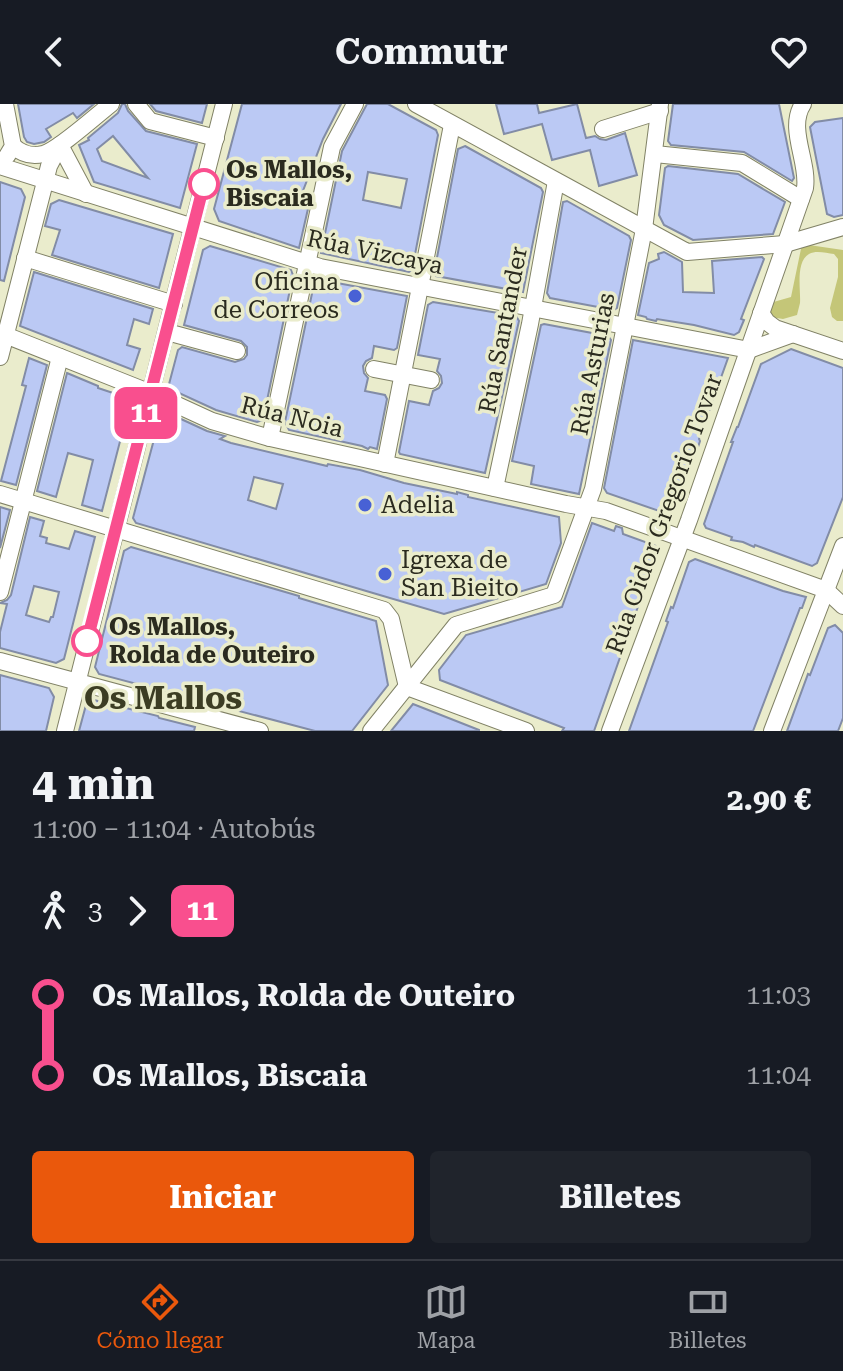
<!DOCTYPE html>
<html lang="es">
<meta charset="utf-8">
<style>
:root{--surface:#171b24;--page:#20242c;--text:#f1f3f6;--muted:#9ea1a6;--line:#363941;--accent:#ea580c}
body{margin:0;font-family:"Roboto Serif",serif;background:var(--page);color:var(--text);height:100vh;display:flex;flex-direction:column;font-size:30px;white-space:nowrap}
*{box-sizing:border-box;margin:0}
p{font-size:26px;color:var(--muted)}
.icon{flex:none;width:44px;height:44px;fill:none;stroke:currentColor;stroke-width:2;stroke-linecap:round;stroke-linejoin:round}
.map{position:relative;height:627px;overflow:hidden}
.drawer{display:flex;flex-direction:column;background:var(--surface);flex:1}
.drawer>*{flex:none}
.badge{padding:0 16px;border-radius:12px;font-size:28px;line-height:52px}
.map>.badge{position:absolute;translate:-50% -50%;box-shadow:0 0 0 4px #fff}
.legs{display:flex;align-items:center;gap:12px;height:88px;padding:0 32px;font-size:26px}
.legs p{margin-inline-start:auto}
.head{display:flex;align-items:center;justify-content:space-between;height:136px;padding:0 32px}
h1{font-size:44px;font-weight:700;line-height:60px}
.cta{display:flex;gap:16px;margin-top:auto;padding:16px 32px}
.cta a{flex:1;height:92px;border-radius:8px;background:var(--accent);color:#fff;font-size:32px;font-weight:700;line-height:92px;text-align:center}
.cta a+a{background:var(--page);color:var(--text)}
ul{padding:0 32px;list-style:none}
li{display:flex;align-items:center;gap:28px;height:80px;font-size:30px}
li i{display:grid;place-items:center;width:12px;height:100%;margin:0 10px;background:currentColor}
li i::after{content:'';width:20px;height:20px;margin:-10px;border:6px solid;border-radius:50%;background:var(--surface)}
li p{margin-inline-start:auto}
li:first-child i{background:linear-gradient(#0000 50%,currentColor 0)}
li:last-child i{background:linear-gradient(currentColor 50%,#0000 0)}
header{display:flex;justify-content:space-between;align-items:center;height:104px;padding:0 32px;background:var(--surface);font-size:36px;font-weight:700}
.tabs{display:flex;justify-content:space-around;align-items:center;height:112px;border-top:2px solid var(--line);background:var(--surface);font-size:22px;color:var(--muted)}
.tabs a{display:grid;justify-items:center;gap:4px}
.tabs .selected{color:var(--accent)}
.map>svg:first-child{display:block}
</style>
<header><svg class="icon" aria-label="back" viewBox="0 0 24 24"><path d="M15 5l-7 7 7 7"/></svg>Commutr<svg class="icon" aria-label="heart" viewBox="0 0 24 24"><path d="M12 20l-8-8c-3-5 5-10 8-4 3-6 11-1 8 4z"/></svg></header>
<div class="map">
<svg width="843" height="627" viewBox="0 0 843 627">
<rect width="100%" height="100%" fill="#eaeccc"/>
<!-- green -->
<path fill="#c4c678" d="M802,140L843,146V217H837L832,213L830,204L838,173V155L834,150C826,149 816,146 809,150C795,158 801,187 800,199C799,203 798,207 797,211L783,215L771,213L768,208L770,199L791,193Z"/>
<!-- building -->
<g fill="#bbc9f4" stroke="#828ca6" stroke-width="2" fill-rule="evenodd">
<polygon points="18,0 94,0 77,14 73,9 46,25 51,33 44,38 34,40 27,38 24,33"/>
<path d="M122,0H125L128,7L146,27L197,40L180,104L94,78L79,41L89,36L88,34L118,9ZM113,32L148,74L102,57L97,45Z"/>
<polygon points="150,0 207,0 202,19 156,7"/>
<polygon points="242,0 341,0 323,35 301,92 310,96 299,144 219,117 214,105"/>
<path d="M367,0H388L436,26L438,31L412,166L409,168L321,149L342,47ZM368,68L407,75L401,104L363,96Z"/>
<polygon points="496,0 537,0 539,9 577,0 586,34 595,32 600,35 606,36 625,29 637,71 599,82 590,46 552,56 542,20 504,30"/>
<polygon points="673,0 779,0 794,74 792,77 744,48 671,41 668,37"/>
<polygon points="843,14 843,111 834,113 827,110 810,23 815,18"/>
<polygon points="465,42 541,84 543,88 523,188 436,172 434,169 458,45"/>
<polygon points="668,62 738,70 785,98 773,130 693,136 664,121 659,111 665,64"/>
<polygon points="0,78 21,85 25,93 4,177 0,176"/>
<polygon points="59,96 173,130 159,184 52,151 60,126 45,122 51,100"/>
<polygon points="567,97 629,132 631,136 617,204 614,206 550,194 547,189 563,98"/>
<polygon points="210,142 291,166 293,171 263,316 257,318 216,306 168,284 178,246 182,243 235,258 244,255 247,251 247,243 241,237 184,221 203,146"/>
<polygon points="664,148 682,158 683,188 714,189 712,157 762,153 764,155 741,215 744,216 739,228 734,231 694,221 657,215 656,217 647,215 646,213 638,211 649,159 659,155 658,150"/>
<polygon points="34,168 153,205 149,220 134,215 127,241 140,245 133,266 20,222"/>
<polygon points="321,176 407,192 397,244 394,246 374,242 372,254 366,257 363,262 364,269 368,274 365,287 385,291 387,295 377,345 370,343 368,345 362,342 289,326 285,318 314,180"/>
<polygon points="433,198 516,212 519,217 485,369 400,350 399,348 409,297 429,301 433,287 439,284 442,279 441,272 437,267 440,255 418,251 428,201"/>
<polygon points="544,220 608,232 611,236 579,390 531,380 534,362 512,357 541,221"/>
<polygon points="633,236 728,254 699,335 700,337 695,352 693,351 674,405 665,409 607,389 604,384"/>
<polygon points="791,245 843,264 843,393 817,459 812,462 755,441 754,443 743,438 731,436 732,433 706,424 704,420 733,338 731,338 737,323 738,323 761,260"/>
<polygon points="29,254 47,261 16,381 1,377 26,282 22,281"/>
<polygon points="67,269 98,282 98,284 131,295 102,407 82,401 93,356 68,349 56,393 37,387"/>
<path d="M168,309L207,327L225,332L220,335L231,339L327,362L328,360L360,366L404,379L457,390V388L468,391V393L559,413L561,439L546,480L444,510L136,419L133,414L160,313ZM254,373L283,380L276,405L248,396Z"/>
<polygon points="0,403 10,406 0,444"/>
<path d="M30,413L44,417L40,432L47,434L46,439L69,445L75,427L95,433L64,555L56,559L0,544V528L7,500L0,499L7,496L11,491ZM34,482L59,488L53,513H51L49,518L26,511Z"/>
<polygon points="592,419 614,427 616,422 622,424 623,430 659,443 594,627 562,627 564,624 440,576 439,566 466,531 562,503"/>
<polygon points="131,443 299,492 299,494 376,517 388,581 352,627 315,627 99,570 95,563 124,447"/>
<polygon points="695,455 783,487 806,493 802,504 800,504 753,627 629,627 668,518 666,517 671,503 673,504 689,458"/>
<polygon points="835,521 843,529 843,614 838,627 787,627 808,570 810,571 828,524"/>
<polygon points="0,571 49,584 54,593 46,627 0,627"/>
<polygon points="94,596 158,612 159,614 195,623 194,627 79,627 86,601"/>
<polygon points="413,600 479,626 479,627 391,627"/>
</g>
<g fill="none" stroke-linecap="round" stroke-linejoin="round">
<defs>
<g id="minor">
<polyline points="5,0 13,42 7,52"/>
<polyline points="136,0 150,17 216,34"/>
<polyline points="416,0 687,148 785,140 843,123"/>
<polyline points="603,25 660,7"/>
<polyline points="60,41 86,90"/>
<path d="M13,42C22,50 31,53 43,50C57,47 97,11 111,0"/>
<polyline points="655,50 742,59 801,95"/>
<polyline points="0,62 320,163 749,246 793,230"/>
<polyline points="25,154 174,200"/>
<polyline points="761,209 767,218 775,224 843,247"/>
<polyline points="167,228 237,247"/>
<polyline points="0,229 151,289 212,317 270,334 566,400 606,407 826,486 843,502"/>
<polyline points="0,253 45,78 49,62 60,41"/>
<polyline points="374,265 431,276"/>
<polyline points="270,334 332,43 355,0"/>
<polyline points="385,360 452,21"/>
<polyline points="495,384 530,220 556,77"/>
<polyline points="0,390 384,506 391,515 407,583 526,627"/>
<polyline points="0,488 60,253"/>
<polyline points="0,557 260,627"/>
<path d="M65,627C117,418 171,209 224,0"/>
<polyline points="371,627 456,521 554,491 593,385 644,125 660,0"/>
<path d="M610,627L689,416L805,84C809,58 787,24 803,0"/>
<polyline points="772,627 843,442"/>
</g>
</defs>
<!-- minor casing -->
<use href="#minor" stroke="#818266" stroke-width="18"/>
<!-- minor -->
<use href="#minor" stroke="#fff" stroke-width="16"/>
</g>
<g fill="none" stroke-linecap="round" stroke-linejoin="round">
<defs>
<polyline id="line-1" points="87,537 204,80"/>
</defs>
<!-- line-1 casing -->
<use href="#line-1" stroke="#fff" stroke-width="18"/>
<!-- line-1 -->
<use href="#line-1" stroke="#f94f8e" stroke-width="12"/>
</g>
<!-- markers -->
<g fill="#fff" stroke="#f94f8e" stroke-width="4">
<circle cx="204" cy="80" r="14"/>
<circle cx="87" cy="537" r="14"/>
</g>
<g fill="#4861d5" stroke="#eaeccc" stroke-width="3">
<circle cx="355" cy="192" r="8"/>
<circle cx="365" cy="401" r="8"/>
<circle cx="385" cy="470" r="8"/>
</g>
<g text-anchor="middle" dominant-baseline="central" stroke-width="7" stroke-linejoin="round" paint-order="stroke">
<!-- stop labels -->
<g font-size="24" font-weight="bold" fill="#2b2b1f" stroke="#eaeccc" text-anchor="start">
<text x="226" y="66">Os Mallos,<tspan x="226" dy="28">Biscaia</tspan></text>
<text x="109" y="523">Os Mallos,<tspan x="109" dy="28">Rolda de Outeiro</tspan></text>
</g>
<!-- street labels -->
<g font-size="24" fill="#2b2b1f" stroke="#eaeccc">
<text transform="translate(375 148) rotate(12)">Rúa Vizcaya</text>
<text transform="translate(503 226) rotate(-79)">Rúa Santander</text>
<text transform="translate(593 260) rotate(-79)">Rúa Asturias</text>
<text transform="translate(292 313) rotate(14)">Rúa Noia</text>
<text transform="translate(664 410) rotate(-70)">Rúa Oidor Gregorio Tovar</text>
</g>
<!-- poi labels -->
<g font-size="24" fill="#2b2b1f" stroke="#eaeccc" text-anchor="start">
<text x="339" y="178" text-anchor="end">Oficina<tspan x="339" dy="28">de Correos</tspan></text>
<text x="381" y="401">Adelia</text>
<text x="401" y="456">Igrexa de<tspan x="401" dy="28">San Bieito</tspan></text>
</g>
<!-- district labels -->
<g font-size="32" font-weight="bold" fill="#3c3d23" stroke="#eaeccc">
<text x="163" y="594">Os Mallos</text>
</g>
</g>
</svg>
<b class="badge" style="left:146px;top:309px;background:#f94f8e;color:#fff">11</b>
</div>
<section class="drawer">
<div class="head"><div><h1>4 min</h1><p>11:00 – 11:04 · Autobús</p></div><b>2.90 €</b></div>
<div class="legs"><svg class="icon" aria-label="walk" viewBox="0 0 24 24"><circle cx="13" cy="4" r="2"/><path d="M13 8l-2 6 4 7M11 14l-3 7M7 12l3-4h3l4 4"/></svg>3<svg class="icon" aria-label="forward" viewBox="0 0 24 24"><path d="M9 5l7 7-7 7"/></svg><b class="badge" style="background:#f94f8e;color:#fff">11</b></div>
<ul>
<li><i style="color:#f94f8e"></i><b>Os Mallos, Rolda de Outeiro</b><p>11:03</p></li>
<li><i style="color:#f94f8e"></i><b>Os Mallos, Biscaia</b><p>11:04</p></li>
</ul>
<div class="cta"><a>Iniciar</a><a>Billetes</a></div>
</section>
<nav class="tabs">
<a class="selected"><svg class="icon" aria-label="directions" viewBox="0 0 24 24"><path d="M12 3l9 9-9 9-9-9zM9 14v-3h6M13 9l2 2-2 2"/></svg>Cómo llegar</a>
<a><svg class="icon" aria-label="map" viewBox="0 0 24 24"><path d="M3 6l6-2 6 2 6-2v14l-6 2-6-2-6 2zM9 4v14M15 6v14"/></svg>Mapa</a>
<a><svg class="icon" aria-label="tickets" viewBox="0 0 24 24"><path d="M3 7h18v10H3zM15 7v10"/></svg>Billetes</a>
</nav>
